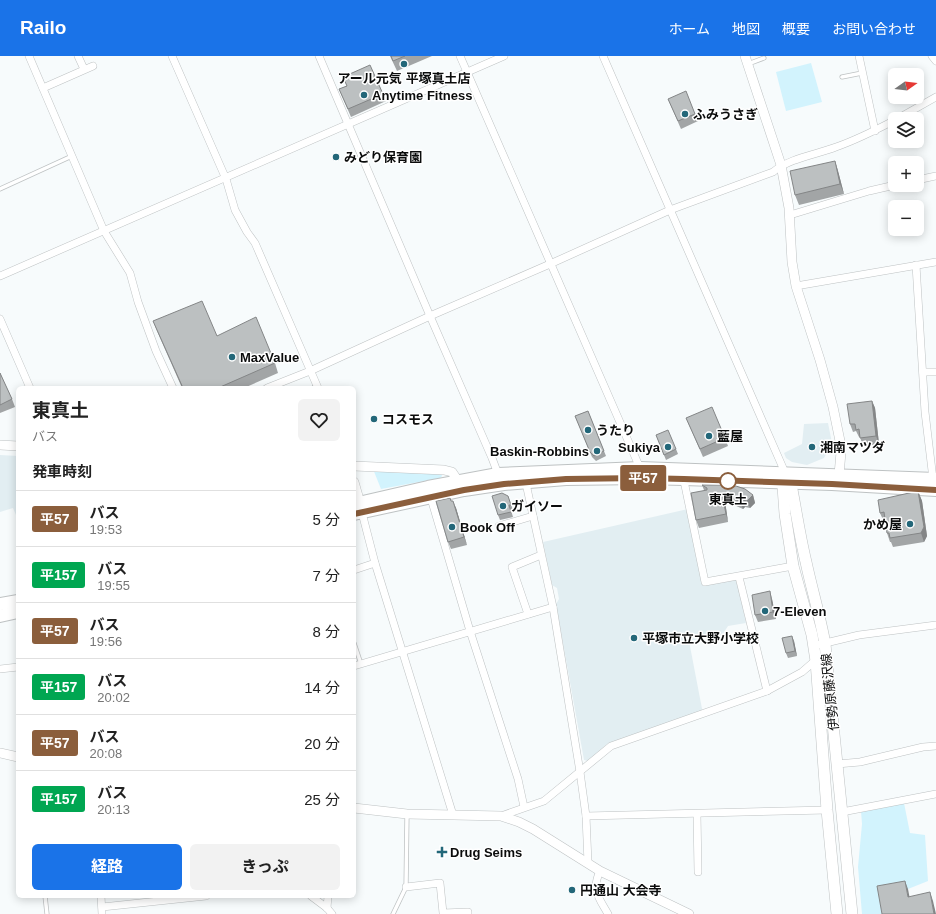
<!DOCTYPE html>
<html lang="ja">
<meta charset="utf-8">
<style>
:root{--surface:#fff;--page:#f2f2f2;--text:#222;--muted:#767676;--line:#e0e0e0;--accent:#1a73e8}
body{margin:0;font-family:Helvetica,"Noto Sans JP",sans-serif;background:var(--page);color:var(--text);height:100vh;display:flex;flex-direction:column;font-size:15px;white-space:nowrap}
*{box-sizing:border-box;margin:0}
p{font-size:13px;color:var(--muted)}
.icon{flex:none;width:22px;height:22px;fill:none;stroke:currentColor;stroke-width:2;stroke-linecap:round;stroke-linejoin:round}
.map{position:relative;flex:1;overflow:hidden}
.panel{position:absolute;left:16px;top:330px;width:340px;height:512px;display:flex;flex-direction:column;background:var(--surface);border-radius:6px;box-shadow:0 2px 10px #0003}
.panel>*{flex:none}
.badge{padding:0 8px;border-radius:3px;font-size:14px;line-height:26px}
.needle{width:26px;rotate:76deg}
.controls{position:absolute;left:888px;top:12px;display:grid;gap:8px}
.controls a{display:grid;place-items:center;width:36px;height:36px;border-radius:6px;background:var(--surface);box-shadow:0 2px 10px #0003;font-size:20px}
.map>.badge{position:absolute;translate:-50% -50%;box-shadow:0 0 0 2px #fff}
h2{padding:0 16px;font-size:15px;line-height:36px}
.round{display:grid;place-items:center;flex:none;width:42px;height:42px;border-radius:6px;background:var(--page)}
.headline{display:flex;align-items:center;justify-content:space-between;height:68px;padding:0 16px}
h1{font-size:19px;font-weight:700;line-height:30px}
.cta{display:flex;gap:8px;margin-top:auto;padding:8px 16px}
.cta a{flex:1;height:46px;border-radius:6px;background:var(--accent);color:#fff;font-size:16px;font-weight:700;line-height:46px;text-align:center}
.cta a+a{background:var(--page);color:var(--text)}
ul{padding:0;list-style:none}
li{display:flex;align-items:center;gap:12px;height:56px;padding:0 16px;border-top:1px solid var(--line)}
li div{flex:1}
li b{display:block;font-size:15px}
li em{font-style:normal}
li .badge{min-width:44px;font-weight:700;text-align:center}
header{display:flex;align-items:center;gap:24px;box-sizing:border-box;height:56px;padding:0 20px;background:var(--accent);color:#fff}
header strong{font-size:19px}
nav{display:flex;gap:22px;margin-inline-start:auto;font-size:14px}
.map>svg:first-child{display:block}
</style>
<header>
<strong>Railo</strong>
<nav><a>ホーム</a><a>地図</a><a>概要</a><a>お問い合わせ</a></nav>
</header>
<div class="map">
<svg width="936" height="858" viewBox="0 0 936 858">
<rect width="100%" height="100%" fill="#f7fbfc"/>
<!-- built -->
<g fill="#e2eef2">
<polygon points="828,367 832,387 824,402 807,409 792,406 786,402 784,397 802,388 804,368"/>
<polygon points="0,399 18,400 18,459 16,459 13,452 0,456"/>
<polygon points="688,453 703,528 735,523 737,525 746,567 728,570 722,579 689,585 703,658 607,688 588,705 584,704 556,548 559,543 557,532 552,529 543,486"/>
</g>
<!-- green -->
<g fill="#d2f3fd">
<polygon points="811,7 822,46 786,55 776,16"/>
<polygon points="373,413 441,417 442,420 440,422 381,433"/>
<polygon points="904,747 910,777 925,779 928,825 908,833 880,839 882,858 862,858 858,811 862,768 861,755"/>
</g>
<g fill="none" stroke-linecap="round" stroke-linejoin="round">
<defs>
<g id="service">
<polyline points="748,8 764,2"/>
<polyline points="842,21 862,17"/>
<polyline points="0,133 72,100"/>
<polyline points="354,587 361,608"/>
<polyline points="45,840 47,858"/>
<polyline points="393,858 406,831 407,758"/>
</g>
<g id="minor">
<polyline points="29,0 104,175 130,217 138,246 156,295 173,332"/>
<polyline points="78,0 84,13"/>
<polyline points="172,0 226,123 235,154 247,176 255,187 318,332"/>
<polyline points="319,0 430,260 492,402 498,418"/>
<polyline points="460,0 640,412"/>
<polyline points="603,0 783,412"/>
<polyline points="859,0 875,75"/>
<polyline points="932,0 936,5"/>
<polyline points="43,32 93,10"/>
<polyline points="897,63 936,41"/>
<polyline points="917,124 936,120"/>
<polyline points="790,159 869,135 895,129"/>
<polyline points="916,209 925,356 933,423"/>
<polyline points="0,220 504,0"/>
<polyline points="796,230 936,206"/>
<polyline points="0,263 30,332"/>
<polyline points="923,316 936,316"/>
<path d="M267,332L310,315L430,260L550,208L670,154L773,116C790,102 815,99 836,91C856,84 876,74 895,64"/>
<polyline points="683,420 705,526 793,510"/>
<polyline points="525,423 553,551 580,716 586,760 588,807"/>
<polyline points="430,439 470,575 518,723 524,751"/>
<polyline points="361,453 375,507 453,759"/>
<polyline points="499,470 533,460"/>
<polyline points="354,514 375,507"/>
<polyline points="739,521 767,635"/>
<polyline points="528,558 512,511 541,499"/>
<polyline points="813,590 859,579 936,569"/>
<polyline points="354,610 553,551"/>
<polyline points="0,613 18,611"/>
<polyline points="837,708 860,706 923,691 936,690"/>
<polyline points="842,756 936,738"/>
<polyline points="697,758 698,816"/>
<polyline points="501,760 544,745 611,690 767,635 802,616 817,603"/>
<polyline points="586,760 827,754"/>
<path d="M600,815C591,834 599,842 608,858"/>
<polyline points="406,831 440,827 443,857 468,856 468,858"/>
<polyline points="101,840 102,858"/>
<polyline points="311,840 327,852 332,858"/>
<polyline points="102,851 206,840"/>
<polyline points="327,852 328,840"/>
</g>
<g id="tertiary">
<polyline points="745,0 781,109 789,152 792,206 796,230 820,304 833,351 840,385 841,396 839,419 842,425"/>
<polyline points="0,389 18,390"/>
<polyline points="354,410 444,414 452,416 458,425"/>
<polyline points="354,426 360,447"/>
<polyline points="0,697 18,701"/>
<polyline points="354,752 407,758 501,760 519,766 533,773 600,815 689,858"/>
</g>
<g id="primary">
<polyline points="782,417 785,458 793,510 812,579 816,605 827,754 837,858"/>
<path d="M789,418C795,447 799,477 806,506C812,534 820,560 825,588L852,858"/>
</g>
<g id="trunk">
<polyline points="354,448 428,431 498,418 640,412 936,423"/>
<polyline points="354,458 464,434 504,428 566,423 642,422 684,423 832,428 936,434"/>
<polyline points="0,548 18,545"/>
<polyline points="0,560 18,556"/>
</g>
</defs>
<!-- service casing -->
<use href="#service" stroke="#bec2c3" stroke-width="5"/>
<!-- minor casing -->
<use href="#minor" stroke="#bec2c3" stroke-width="8"/>
<!-- tertiary casing -->
<use href="#tertiary" stroke="#bec2c3" stroke-width="10"/>
<!-- primary casing -->
<use href="#primary" stroke="#bec2c3" stroke-width="12"/>
<!-- trunk casing -->
<use href="#trunk" stroke="#bec2c3" stroke-width="14"/>
<!-- service -->
<use href="#service" stroke="#fff" stroke-width="3.5"/>
<!-- minor -->
<use href="#minor" stroke="#fff" stroke-width="7"/>
<!-- tertiary -->
<use href="#tertiary" stroke="#fff" stroke-width="9"/>
<!-- primary -->
<use href="#primary" stroke="#fff" stroke-width="11"/>
<!-- trunk -->
<use href="#trunk" stroke="#fff" stroke-width="12"/>
</g>
<!-- wall -->
<g fill="#a2a5a6">
<polygon points="390,0 432,0 397,15"/>
<polygon points="343,21 383,38 386,45 351,61 339,33 347,30"/>
<polygon points="668,43 695,58 698,65 681,73"/>
<polygon points="835,105 838,115 844,138 799,149 795,139"/>
<polygon points="153,265 217,280 275,307 278,317 244,332 182,332 157,275"/>
<polygon points="0,317 12,343 15,351 0,357"/>
<polygon points="872,345 875,352 879,388 863,390 860,381 859,381 856,375 853,376 850,368"/>
<polygon points="588,355 606,400 596,405 592,401 575,360"/>
<polygon points="686,362 725,382 728,390 703,401"/>
<polygon points="656,379 676,393 678,398 666,404"/>
<polygon points="702,429 753,439 755,447 750,452 745,451 743,453 725,445 728,466 699,472 696,464 704,434"/>
<polygon points="918,435 922,445 927,480 924,486 893,491 891,486 890,486 887,477 885,466 884,466 880,457"/>
<polygon points="508,440 513,454 511,454 513,461 500,464 498,459"/>
<polygon points="451,445 456,452 467,489 451,493 448,486"/>
<polygon points="772,543 776,563 758,566 755,559"/>
<polygon points="794,585 797,600 788,602 786,597"/>
</g>
<!-- shaded-wall -->
<g fill="#848687">
<polygon points="835,105 838,115 844,138 840,128"/>
<polygon points="872,345 875,352 879,388 876,380"/>
<polygon points="918,435 922,445 927,480 924,486 921,477"/>
<polygon points="722,438 725,445 728,466 726,458"/>
<polygon points="753,439 755,447 750,452 747,445"/>
<polygon points="742,444 745,451 743,453 740,445"/>
<polygon points="453,445 456,452 467,489 464,481"/>
<polygon points="770,535 772,543 776,563 773,556"/>
<polygon points="792,580 794,585 797,600 795,595"/>
<polygon points="905,825 908,833 911,849 908,841"/>
<polygon points="930,836 933,845 936,858 934,858"/>
</g>
<!-- building -->
<g fill="#bcc0c1" stroke="#848687">
<polygon points="391,0 405,0 393,5"/>
<polygon points="370,9 383,38 348,53 339,33 347,30 343,21"/>
<polygon points="686,35 695,58 678,65 668,43"/>
<polygon points="835,105 840,128 795,139 790,115"/>
<polygon points="202,245 217,280 256,261 275,307 218,332 183,332 153,265"/>
<polygon points="0,317 12,343 0,349"/>
<polygon points="313,330 314,332 309,332"/>
<polygon points="872,345 876,380 860,382 859,373 856,374 855,368 850,368 847,348"/>
<polygon points="712,351 725,382 700,393 686,362"/>
<polygon points="588,355 604,395 594,400 590,396 575,360"/>
<polygon points="668,374 676,393 664,399 656,379"/>
<polygon points="702,429 720,429 736,430 745,433 753,439 747,445 742,444 740,445 722,438 726,458 696,464 691,437 707,434 707,432"/>
<polygon points="918,435 924,471 921,477 890,482 889,477 887,477 884,456 880,457 878,444"/>
<polygon points="502,437 508,440 511,449 509,449 511,456 498,459 492,440"/>
<polygon points="450,442 451,445 453,445 464,481 448,486 436,445"/>
<polygon points="770,535 773,556 755,559 752,539"/>
<polygon points="792,580 795,595 786,597 782,582"/>
<polygon points="905,825 908,841 930,836 934,858 882,858 877,830"/>
</g>
<g fill="none" stroke-linecap="round" stroke-linejoin="round">
<defs>
<polyline id="line" points="354,458 464,434 504,428 566,423 642,422 684,423 832,428 936,434"/>
</defs>
<!-- line casing -->
<use href="#line" stroke="#fff" stroke-width="9"/>
<!-- line -->
<use href="#line" stroke="#8b5e3c" stroke-width="6"/>
</g>
<!-- markers -->
<g fill="#236779" stroke="#fff" stroke-width="1.5">
<circle cx="404" cy="8" r="4"/>
<circle cx="364" cy="39" r="4"/>
<circle cx="685" cy="58" r="4"/>
<circle cx="336" cy="101" r="4"/>
<circle cx="232" cy="301" r="4"/>
<circle cx="374" cy="363" r="4"/>
<circle cx="588" cy="374" r="4"/>
<circle cx="709" cy="380" r="4"/>
<circle cx="668" cy="391" r="4"/>
<circle cx="812" cy="391" r="4"/>
<circle cx="597" cy="395" r="4"/>
<circle cx="503" cy="450" r="4"/>
<circle cx="910" cy="468" r="4"/>
<circle cx="452" cy="471" r="4"/>
<circle cx="765" cy="555" r="4"/>
<circle cx="634" cy="582" r="4"/>
<path d="M440 790h4v4h4v4h-4v4h-4v-4h-4v-4h4z"/>
<circle cx="572" cy="834" r="4"/>
</g>
<circle fill="#fff" stroke="#8b5e3c" stroke-width="2" cx="728" cy="425" r="8"/>
<g text-anchor="middle" dominant-baseline="central" stroke-width="3" stroke-linejoin="round" paint-order="stroke">
<!-- poi labels -->
<g font-size="13" font-weight="bold" fill="#0b0c0c" stroke="#fff" text-anchor="start">
<text x="404" y="22" text-anchor="middle">アール元気 平塚真土店</text>
<text x="372" y="39">Anytime Fitness</text>
<text x="693" y="58">ふみうさぎ</text>
<text x="344" y="101">みどり保育園</text>
<text x="240" y="301">MaxValue</text>
<text x="382" y="363">コスモス</text>
<text x="596" y="374">うたり</text>
<text x="717" y="380">藍屋</text>
<text x="660" y="391" text-anchor="end">Sukiya</text>
<text x="820" y="391">湘南マツダ</text>
<text x="589" y="395" text-anchor="end">Baskin-Robbins</text>
<text x="511" y="450">ガイソー</text>
<text x="902" y="468" text-anchor="end">かめ屋</text>
<text x="460" y="471">Book Off</text>
<text x="773" y="555">7-Eleven</text>
<text x="642" y="582">平塚市立大野小学校</text>
<text x="450" y="796">Drug Seims</text>
<text x="580" y="834">円通山 大会寺</text>
</g>
<!-- stop labels -->
<g font-size="13" font-weight="bold" fill="#0b0c0c" stroke="#fff">
<text x="728" y="443">東真土</text>
</g>
<!-- street labels -->
<g font-size="13" fill="#0b0c0c" stroke="#fff">
<text transform="translate(830 636) rotate(-96)">伊勢原藤沢線</text>
</g>
</g>
</svg>
<div class="controls">
<a><svg class="needle" viewBox="-14 -14 28 28"><path d="M0-13l5 13h-10z" fill="#e53935"/><path d="M0 13l5-13h-10z" fill="#767676"/></svg></a>
<a><svg class="icon" aria-label="layers" viewBox="0 0 24 24"><path d="M12 4l9 5-9 5-9-5zM3 14l9 5 9-5"/></svg></a>
<a>+</a>
<a>−</a>
</div>
<b class="badge" style="left:643px;top:422px;background:#8b5e3c;color:#fff">平57</b>
<section class="panel">
<div class="headline"><div><h1>東真土</h1><p>バス</p></div><a class="round"><svg class="icon" aria-label="heart" viewBox="0 0 24 24"><path d="M12 20l-8-8c-3-5 5-10 8-4 3-6 11-1 8 4z"/></svg></a></div>
<h2>発車時刻</h2>
<ul>
<li><span class="badge" style="background:#8b5e3c;color:#fff">平57</span><div><b>バス</b><p>19:53</p></div><em>5 分</em></li>
<li><span class="badge" style="background:#00a651;color:#fff">平157</span><div><b>バス</b><p>19:55</p></div><em>7 分</em></li>
<li><span class="badge" style="background:#8b5e3c;color:#fff">平57</span><div><b>バス</b><p>19:56</p></div><em>8 分</em></li>
<li><span class="badge" style="background:#00a651;color:#fff">平157</span><div><b>バス</b><p>20:02</p></div><em>14 分</em></li>
<li><span class="badge" style="background:#8b5e3c;color:#fff">平57</span><div><b>バス</b><p>20:08</p></div><em>20 分</em></li>
<li><span class="badge" style="background:#00a651;color:#fff">平157</span><div><b>バス</b><p>20:13</p></div><em>25 分</em></li>
</ul>
<div class="cta"><a>経路</a><a>きっぷ</a></div>
</section>
</div>
